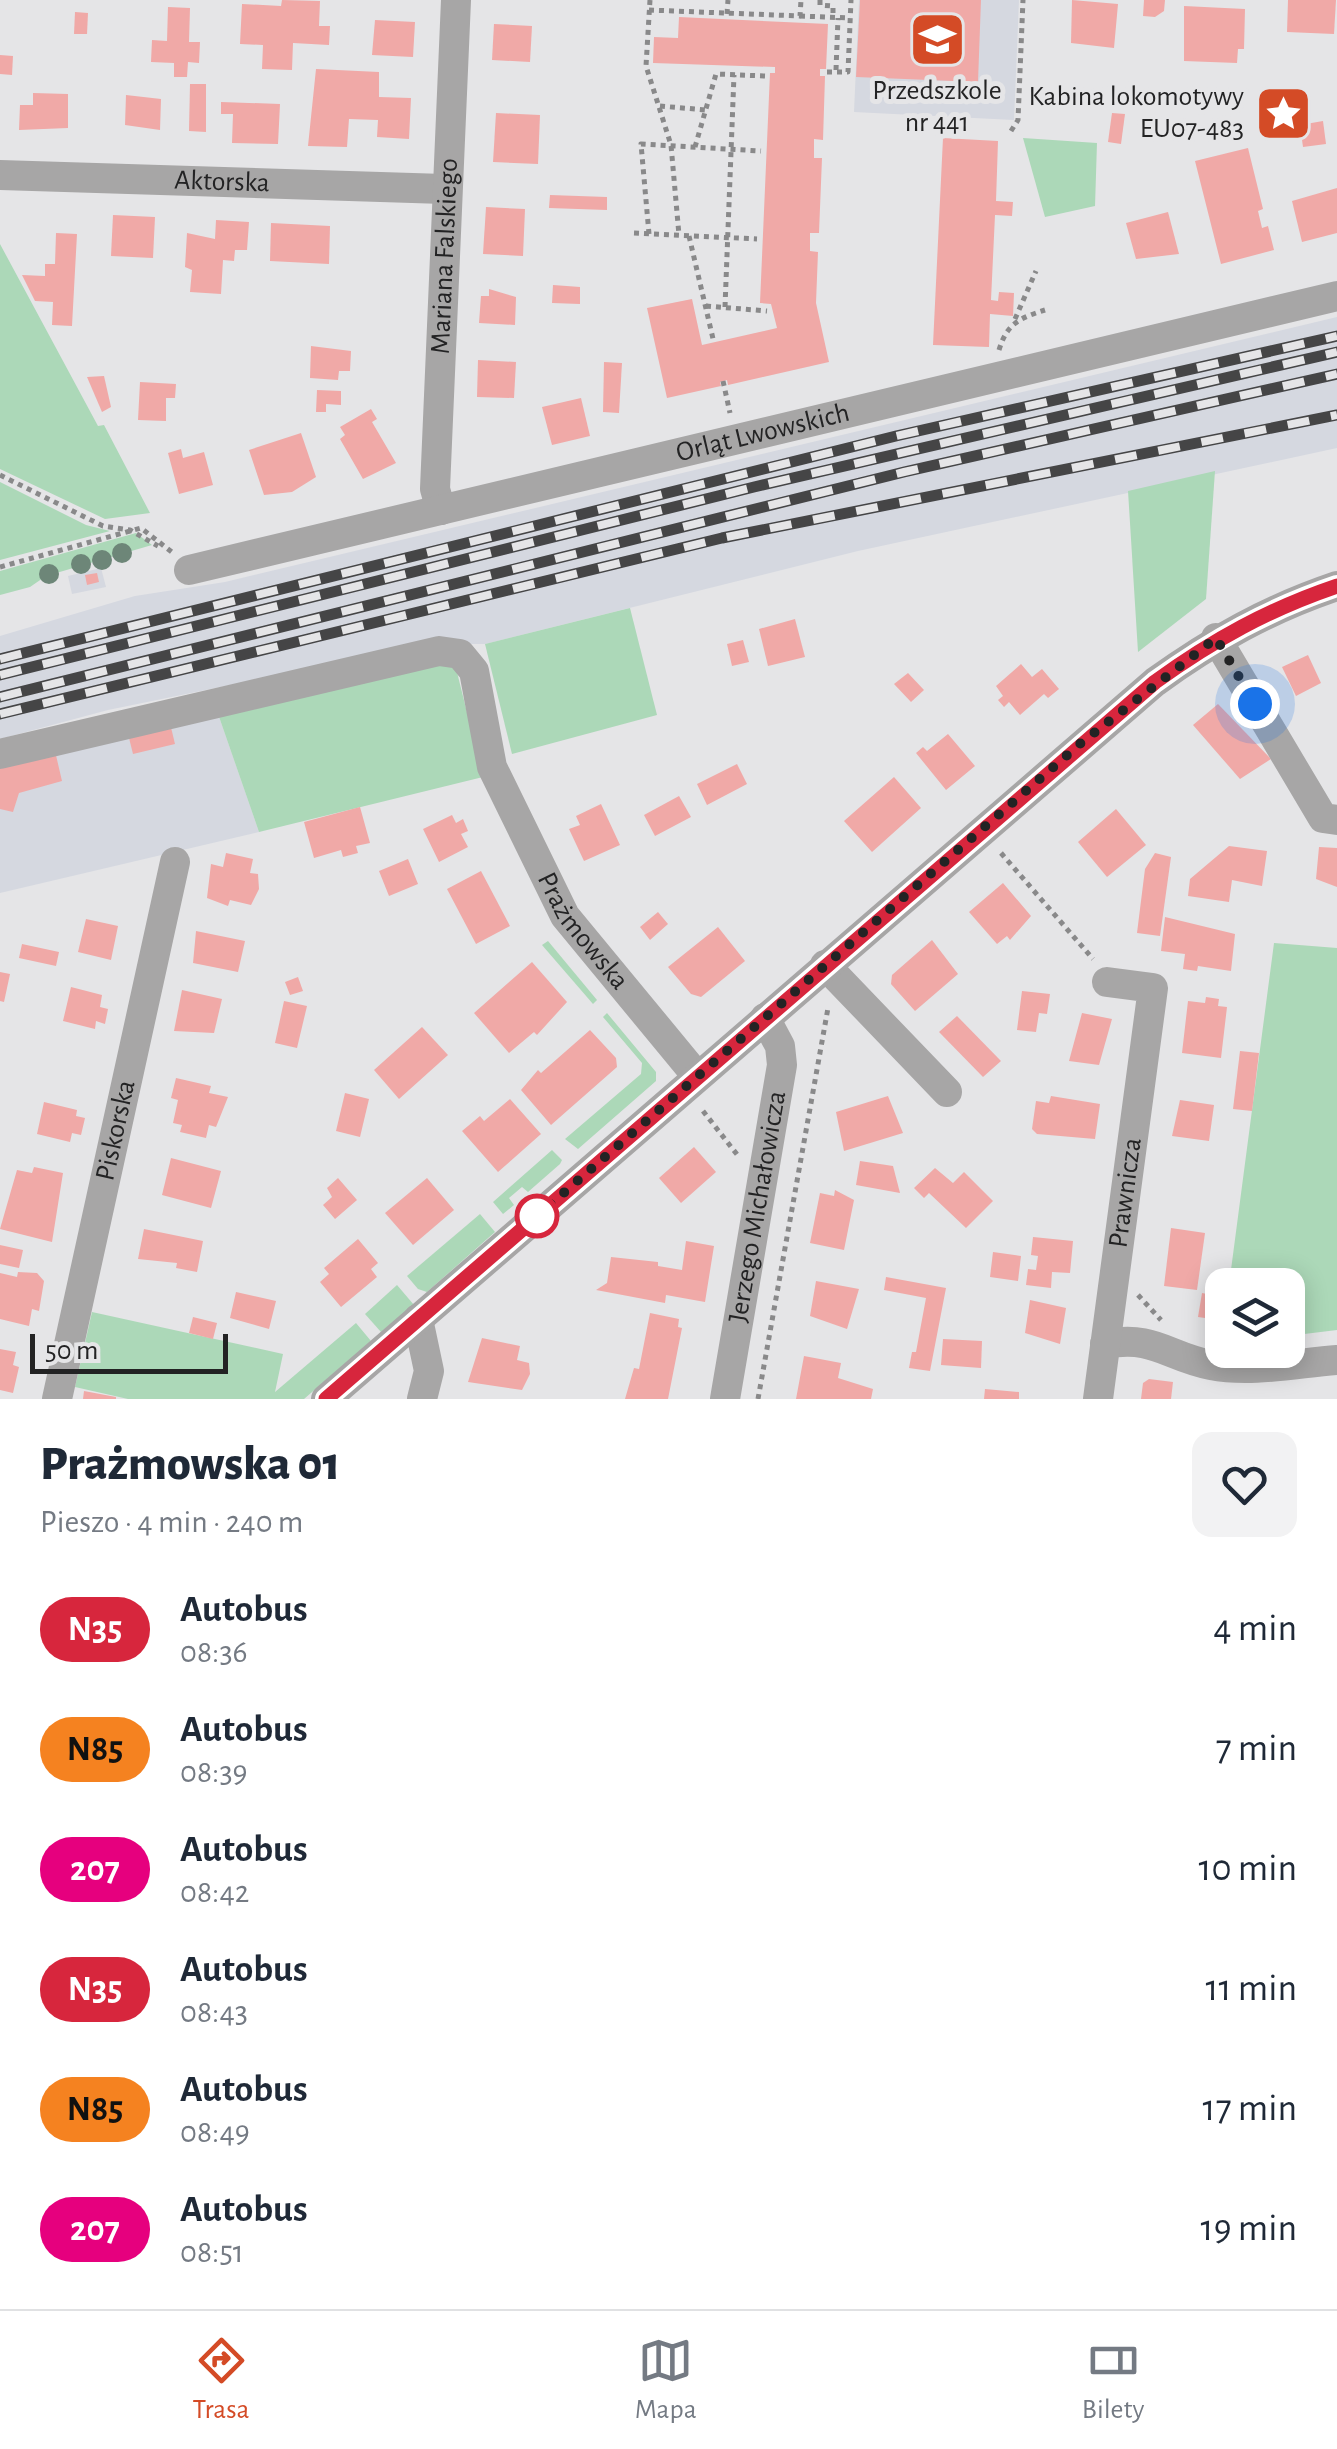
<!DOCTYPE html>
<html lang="pl">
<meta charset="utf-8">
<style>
:root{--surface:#fff;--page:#f2f2f3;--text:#1f2937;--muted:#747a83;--line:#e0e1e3;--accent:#d44b26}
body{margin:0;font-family:"Alegreya Sans",sans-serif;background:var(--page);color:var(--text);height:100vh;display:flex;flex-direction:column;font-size:38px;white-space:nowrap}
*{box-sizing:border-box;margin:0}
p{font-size:32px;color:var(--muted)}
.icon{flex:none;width:55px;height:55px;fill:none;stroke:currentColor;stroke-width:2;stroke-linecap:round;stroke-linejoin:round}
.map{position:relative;height:1399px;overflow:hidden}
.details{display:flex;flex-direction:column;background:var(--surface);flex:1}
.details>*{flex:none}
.badge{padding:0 20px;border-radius:32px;font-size:35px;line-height:65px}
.fabs{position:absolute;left:1205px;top:1268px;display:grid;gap:20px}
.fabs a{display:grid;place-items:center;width:100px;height:100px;border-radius:20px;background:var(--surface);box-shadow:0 5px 25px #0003;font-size:50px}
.scale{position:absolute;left:30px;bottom:25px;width:198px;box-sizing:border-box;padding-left:10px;border:5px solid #232324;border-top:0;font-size:28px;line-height:35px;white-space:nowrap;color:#232324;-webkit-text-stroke:8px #e5e5e7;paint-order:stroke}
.you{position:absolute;width:50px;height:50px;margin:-25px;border:8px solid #fff;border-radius:50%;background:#1a73e8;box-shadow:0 0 0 15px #1a73e833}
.map>.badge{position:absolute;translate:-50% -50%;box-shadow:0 0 0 5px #fff}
.round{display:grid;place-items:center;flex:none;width:105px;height:105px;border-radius:20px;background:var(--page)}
.overview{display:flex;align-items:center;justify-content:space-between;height:170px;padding:0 40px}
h1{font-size:48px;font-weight:800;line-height:75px}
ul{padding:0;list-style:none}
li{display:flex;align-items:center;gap:30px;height:120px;padding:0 40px}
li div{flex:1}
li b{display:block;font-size:38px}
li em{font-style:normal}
li .badge{min-width:110px;font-weight:700;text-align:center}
.dock{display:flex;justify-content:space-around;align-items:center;height:140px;border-top:2px solid var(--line);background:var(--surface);font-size:28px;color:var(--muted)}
.dock a{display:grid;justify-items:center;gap:5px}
.dock .selected{color:var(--accent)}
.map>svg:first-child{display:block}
</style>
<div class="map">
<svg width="1337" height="1399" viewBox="0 0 1337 1399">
<rect width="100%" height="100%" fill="#e5e5e7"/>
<!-- built -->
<g fill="#d5d8e0">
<polygon points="859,0 1019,0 1014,120 854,112"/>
<polygon points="1337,317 1337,448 858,551 485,644 431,644 108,710 0,739 0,636 135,596 225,582"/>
<polygon points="101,568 106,587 72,594 68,576"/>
<polygon points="216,708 259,832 0,893 0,765"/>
</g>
<!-- green -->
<g fill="#acd8b8">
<polygon points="1023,138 1097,143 1095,206 1045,217"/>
<polygon points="0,244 98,426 104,425 150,513 105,519 0,469"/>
<polygon points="1215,471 1206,599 1138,652 1128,491"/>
<polygon points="0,482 86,525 110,531 0,560"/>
<polygon points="136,533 152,545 46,576 30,587 0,595 0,571"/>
<polygon points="630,608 657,715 512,754 485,644"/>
<polygon points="427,659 455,664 483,777 259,832 216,708"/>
<polygon points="548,941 597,1000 593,1004 542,945"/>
<polygon points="1274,943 1337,948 1337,1330 1288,1336 1288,1285 1229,1285"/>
<polygon points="607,1013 656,1072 656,1081 578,1149 565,1139 641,1074 642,1063 603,1017"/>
<polygon points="552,1150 562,1160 560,1164 528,1192 522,1187 509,1198 514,1205 503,1214 493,1202"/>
<polygon points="480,1214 495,1232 427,1292 418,1289 407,1276"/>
<polygon points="397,1285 414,1305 381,1332 365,1314"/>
<polygon points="92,1312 283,1354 275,1392 356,1323 371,1341 304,1399 128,1399 75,1387"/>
</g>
<!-- building -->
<g fill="#f0a9a7">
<polygon points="282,0 320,1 319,26 330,26 329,45 293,43 292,70 262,69 263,45 240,44 242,4 281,6"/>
<polygon points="860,0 981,0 978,82 856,77"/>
<polygon points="1072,0 1118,4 1114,48 1071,43"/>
<polygon points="1144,0 1165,0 1164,11 1155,17 1143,16"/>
<polygon points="1288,0 1336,0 1334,34 1287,32"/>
<polygon points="1184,6 1245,9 1244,49 1238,49 1237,63 1184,61"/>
<polygon points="168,7 190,8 189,42 200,42 199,63 188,62 187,77 174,77 174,63 151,62 152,40 167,41"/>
<polygon points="75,12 88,13 87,34 74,34"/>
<polygon points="679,17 828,24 826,69 820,69 820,76 825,76 823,140 814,139 814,158 822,158 819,233 810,233 810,251 818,252 816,303 829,362 728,385 727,380 720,382 721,386 667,398 647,308 692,299 702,345 777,328 771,304 760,303 770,73 775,73 775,67 653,63 654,37 678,38"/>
<polygon points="375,20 415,22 413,57 372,55"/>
<polygon points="494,24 532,26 530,62 492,60"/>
<polygon points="0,55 13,56 12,75 0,74"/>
<polygon points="316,69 379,72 379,97 411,98 409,139 377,137 378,120 349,119 347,147 308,146"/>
<polygon points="190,84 206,84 206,132 189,131"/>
<polygon points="33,93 68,94 68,128 19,130 20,105 33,105"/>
<polygon points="126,95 161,99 160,130 125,125"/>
<polygon points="221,102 280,104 278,144 232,143 233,114 221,114"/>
<polygon points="496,113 540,115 538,164 493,162"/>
<polygon points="1112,113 1125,114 1121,144 1108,142"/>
<polygon points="1323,121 1326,144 1303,147 1300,125"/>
<polygon points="943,138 998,141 996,201 1013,202 1012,216 995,215 991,300 998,301 999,292 1014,293 1013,316 990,314 989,347 933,345"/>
<polygon points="1248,148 1263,209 1258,211 1262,228 1268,226 1274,250 1221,264 1195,161"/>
<polygon points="1337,188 1337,233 1302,242 1292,201"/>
<polygon points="550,195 607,197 607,210 549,208"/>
<polygon points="486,207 525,209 523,256 483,254"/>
<polygon points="1168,212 1179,254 1136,259 1126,223"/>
<polygon points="113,215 155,217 153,258 111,256"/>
<polygon points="216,220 249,222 247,250 235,250 234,261 223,260 221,294 190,292 192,270 185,267 187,233 215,239"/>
<polygon points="271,223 330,226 329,264 270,261"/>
<polygon points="56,233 77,234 72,326 52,325 53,302 35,301 22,275 45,276 45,264 55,264"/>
<polygon points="553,285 580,287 580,304 552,303"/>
<polygon points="489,289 516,297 515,325 479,323 481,296 489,296"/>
<polygon points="311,346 351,351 350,371 339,371 338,380 310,378"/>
<polygon points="478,360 516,362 514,398 477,397"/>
<polygon points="604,362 622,363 619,413 603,412"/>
<polygon points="104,376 111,407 102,412 87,377"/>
<polygon points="140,382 176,384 175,398 166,398 166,421 138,420"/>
<polygon points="317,390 341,391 341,405 326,404 326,412 316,412"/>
<polygon points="581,398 590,436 552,445 542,407"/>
<polygon points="371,409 377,419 372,422 396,463 363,479 340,439 345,435 340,427"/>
<polygon points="301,433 316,477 292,492 264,495 249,450"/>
<polygon points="181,449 183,458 204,452 213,485 179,494 168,453"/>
<polygon points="97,573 99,582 87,585 85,575"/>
<polygon points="795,619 805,657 768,666 759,629"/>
<polygon points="743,640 749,662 732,666 727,644"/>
<polygon points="1308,655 1321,683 1296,696 1282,667"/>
<polygon points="1021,664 1032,677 1042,669 1059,689 1048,698 1044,694 1020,715 1009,702 1004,707 998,700 1003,696 996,686"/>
<polygon points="908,673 924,690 911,702 894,684"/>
<polygon points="1218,704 1271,759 1240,779 1193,725"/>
<polygon points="169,719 175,744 133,754 127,730"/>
<polygon points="948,734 975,766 946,790 916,753 923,747 927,751"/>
<polygon points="55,751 62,781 19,793 13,812 0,809 0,765"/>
<polygon points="737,764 747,784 707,805 697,784"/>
<polygon points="894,777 921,808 872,852 844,821"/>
<polygon points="679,796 691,817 655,836 644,815"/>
<polygon points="601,804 620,845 584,861 569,829 580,825 576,816"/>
<polygon points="360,807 370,843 356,846 358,853 343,857 341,850 314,858 304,822"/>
<polygon points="1116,809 1146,845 1107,877 1078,842"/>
<polygon points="452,815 456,823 463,819 468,831 461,834 468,847 439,862 423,829"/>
<polygon points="1229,846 1267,851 1262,886 1232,880 1229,902 1188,896 1190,879"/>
<polygon points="1319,847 1337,848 1337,887 1316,879"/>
<polygon points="226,853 253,859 250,873 258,874 259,889 251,905 230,900 228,906 207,898 211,864 223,867"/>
<polygon points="1155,853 1171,857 1160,936 1137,933 1145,869"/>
<polygon points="408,859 418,884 389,896 379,871"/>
<polygon points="481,871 510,926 476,944 447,889"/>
<polygon points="1003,883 1031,916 1010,940 1007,936 997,944 969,912"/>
<polygon points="658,912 668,924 650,940 640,927"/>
<polygon points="1165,917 1235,934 1231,971 1198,966 1197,971 1183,969 1185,954 1161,951"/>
<polygon points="86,919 118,926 111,960 78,952"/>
<polygon points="718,927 745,961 701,997 691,994 668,967"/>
<polygon points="196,931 245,941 238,972 193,963"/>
<polygon points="932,940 958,974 915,1011 891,984 892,975"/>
<polygon points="22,944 59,952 56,966 19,958"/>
<polygon points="532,962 567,1002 537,1035 534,1032 509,1053 474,1013"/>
<polygon points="0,972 10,974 4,1002 0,1001"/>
<polygon points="298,977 303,991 290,995 285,982"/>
<polygon points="71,987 102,995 100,1007 108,1009 105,1024 96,1021 95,1029 63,1021"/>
<polygon points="182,990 222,999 214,1033 174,1031"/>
<polygon points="1022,991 1050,994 1047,1014 1039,1013 1036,1032 1017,1030"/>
<polygon points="1206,997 1219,999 1218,1006 1227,1007 1221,1058 1182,1053 1188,1001 1205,1003"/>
<polygon points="284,1001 307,1006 297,1048 275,1043"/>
<polygon points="1082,1013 1112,1019 1099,1065 1069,1061"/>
<polygon points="957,1016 1001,1061 983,1077 939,1032"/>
<polygon points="422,1027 448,1055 399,1099 374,1070"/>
<polygon points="590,1030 616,1058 617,1067 551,1125 521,1090 538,1070 541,1073"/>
<polygon points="1240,1051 1259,1053 1252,1111 1233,1109"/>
<polygon points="176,1078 211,1086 209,1093 228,1097 216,1127 209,1125 206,1138 180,1132 182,1125 173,1123 178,1100 171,1098"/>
<polygon points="345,1093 369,1099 360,1137 336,1131"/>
<polygon points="888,1096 903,1133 844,1151 836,1112"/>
<polygon points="1051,1096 1100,1104 1095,1139 1037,1134 1032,1129 1036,1101 1049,1103"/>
<polygon points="510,1099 541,1134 498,1172 462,1131 480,1116 484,1121"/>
<polygon points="1180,1100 1214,1105 1209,1141 1172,1136"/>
<polygon points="44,1102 77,1110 76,1116 85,1118 81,1135 72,1133 70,1142 37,1134"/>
<polygon points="694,1147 716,1172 681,1203 659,1178"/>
<polygon points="171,1158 221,1171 211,1208 162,1195"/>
<polygon points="860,1161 893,1166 900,1193 856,1185"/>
<polygon points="34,1167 63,1173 52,1242 0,1229 17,1170 32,1173"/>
<polygon points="935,1168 953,1183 964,1172 993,1201 966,1228 929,1193 924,1198 914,1188"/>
<polygon points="338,1178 357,1200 335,1219 323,1205 332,1197 327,1188"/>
<polygon points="427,1178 454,1210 413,1245 385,1213"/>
<polygon points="835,1190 854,1200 844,1250 810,1243 820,1193 834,1196"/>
<polygon points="1171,1228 1205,1233 1197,1290 1164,1286"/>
<polygon points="144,1229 203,1241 197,1272 176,1268 177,1263 138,1259"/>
<polygon points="1033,1237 1073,1241 1070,1273 1052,1272 1051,1288 1026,1285 1028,1269 1036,1270 1038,1256 1031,1255"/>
<polygon points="358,1239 378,1263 371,1269 377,1277 341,1307 320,1282 329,1274 324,1268"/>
<polygon points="686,1241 714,1246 705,1302 666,1295 665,1303 596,1290 607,1283 611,1257 658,1262 658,1266 682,1270"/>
<polygon points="0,1245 23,1250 19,1268 0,1264"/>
<polygon points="993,1252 1021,1256 1018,1281 990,1277"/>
<polygon points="18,1272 37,1273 44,1281 39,1311 32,1309 29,1326 0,1319 0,1273 17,1277"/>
<polygon points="886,1277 946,1288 930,1371 909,1368 912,1352 916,1352 926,1298 884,1290"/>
<polygon points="816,1281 859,1289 847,1329 810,1316"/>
<polygon points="236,1292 276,1301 269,1329 230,1318"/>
<polygon points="1202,1293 1222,1297 1219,1320 1198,1317"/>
<polygon points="1030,1300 1066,1308 1060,1344 1025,1333"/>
<polygon points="650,1313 679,1319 678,1327 682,1328 668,1399 625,1399 634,1368 639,1369"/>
<polygon points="193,1317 217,1323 213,1339 189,1333"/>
<polygon points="482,1338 520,1346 517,1360 529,1363 530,1374 522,1390 468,1382"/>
<polygon points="943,1339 982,1341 981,1368 941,1365"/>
<polygon points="0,1349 16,1352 13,1365 19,1367 13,1393 0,1390"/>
<polygon points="804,1356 841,1363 838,1378 873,1389 871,1399 796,1399"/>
<polygon points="1149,1379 1173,1382 1171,1399 1141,1399 1143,1383"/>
<polygon points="985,1389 1019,1392 1019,1399 984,1399"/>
<polygon points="84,1391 116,1397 116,1399 83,1399"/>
</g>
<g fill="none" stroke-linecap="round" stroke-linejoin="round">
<!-- path -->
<g stroke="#89898a" stroke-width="5" stroke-dasharray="5 5" stroke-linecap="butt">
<polyline points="650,0 646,66 671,145 679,235"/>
<polyline points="820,0 820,5 833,6 833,18"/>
<polyline points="649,10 800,16 801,0"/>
<polyline points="727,14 728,0"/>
<polyline points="800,16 850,18"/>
<polyline points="836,70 838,18"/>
<polyline points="827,72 848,72 851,0"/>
<polyline points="660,106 706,110"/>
<polyline points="1011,131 1018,120 1023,0"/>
<polyline points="695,147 716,74 765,76"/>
<polyline points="634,233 757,239"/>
<polyline points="649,234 641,144 761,151"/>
<polyline points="689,236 714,343"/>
<polyline points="706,306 767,311"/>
<polyline points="725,307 734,75"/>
<polyline points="1015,319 1036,271"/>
<path d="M999,350C1007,323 1020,318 1045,310"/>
<polyline points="723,381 730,413"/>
<polyline points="0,475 103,526 130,530 158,546"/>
<polyline points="0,567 141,528 173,553"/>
<polyline points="1001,853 1093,959"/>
<polyline points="703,1111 739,1157"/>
<polyline points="1138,1295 1161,1320"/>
<polyline points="758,1399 828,1008"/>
</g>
<!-- minor -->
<g stroke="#a7a6a6" stroke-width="30">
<path id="s1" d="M0,175L444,189"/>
<path id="s2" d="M441,510L435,489L456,0"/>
<path id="s3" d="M189,570L1337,296"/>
<polyline points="1216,638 1323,818 1337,820"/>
<path id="s4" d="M0,754L439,651L460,654L474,671L492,767L565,916L697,1076"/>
<polyline points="825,965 947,1092"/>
<polyline points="418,1319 429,1371 422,1399"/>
<path d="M1105,1344C1155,1335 1166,1356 1211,1365C1251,1373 1297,1363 1337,1360"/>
<path id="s5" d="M57,1399L175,862"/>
<path d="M326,1399L1155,682C1213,640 1269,609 1337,586"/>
<path id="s6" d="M725,1399L782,1065L780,1046L765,1018"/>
<path id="s7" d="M1098,1399L1153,988L1107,982"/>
</g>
<defs>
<g id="rail">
<polyline points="0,659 896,436 1337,336"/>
<polyline points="0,675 754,487 1337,352"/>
<polyline points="0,697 904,472 1337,374"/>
<polyline points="0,714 722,538 1337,415"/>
</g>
</defs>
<!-- rail casing -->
<use href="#rail" stroke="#454546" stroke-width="11"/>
<!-- rail -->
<use href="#rail" stroke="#e5e5e7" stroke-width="8" stroke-dasharray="22" stroke-linecap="butt"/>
</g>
<!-- trees -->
<g fill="#6d8678">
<circle cx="122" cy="553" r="10"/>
<circle cx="102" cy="560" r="10"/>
<circle cx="81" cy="564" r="10"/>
<circle cx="49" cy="574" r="10"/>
</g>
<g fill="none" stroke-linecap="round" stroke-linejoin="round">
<defs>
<path id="line" d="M326,1399L1155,682C1213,640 1269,609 1337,586"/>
</defs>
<!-- line casing -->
<use href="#line" stroke="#fff" stroke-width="22"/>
<!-- line -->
<use href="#line" stroke="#d7263d" stroke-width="15"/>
<!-- walk -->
<polyline stroke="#232324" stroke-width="10" stroke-dasharray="0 18" points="537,1216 1081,743 1216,638 1255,704"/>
</g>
<!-- icons -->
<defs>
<symbol id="school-square" viewBox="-11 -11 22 22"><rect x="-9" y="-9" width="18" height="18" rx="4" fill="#d44b26" stroke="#e5e5e7"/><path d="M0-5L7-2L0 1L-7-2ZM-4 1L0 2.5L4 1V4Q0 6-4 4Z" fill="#fff"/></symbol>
<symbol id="sight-square" viewBox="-11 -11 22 22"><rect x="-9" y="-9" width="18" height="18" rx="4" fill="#d44b26" stroke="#e5e5e7"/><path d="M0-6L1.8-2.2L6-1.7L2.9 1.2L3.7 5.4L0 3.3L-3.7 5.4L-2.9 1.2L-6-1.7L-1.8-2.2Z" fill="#fff"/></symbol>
</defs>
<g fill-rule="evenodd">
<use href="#school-square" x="906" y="8" width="63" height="63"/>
<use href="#sight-square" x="1252" y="82" width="63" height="63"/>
</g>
<!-- markers -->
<circle fill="#fff" stroke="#d7263d" stroke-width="5" cx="537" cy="1216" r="20"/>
<g text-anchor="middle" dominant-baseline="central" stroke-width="10" stroke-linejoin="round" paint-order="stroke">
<!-- poi labels -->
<g font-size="28" fill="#232324" stroke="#e5e5e7">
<text x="937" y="91">Przedszkole<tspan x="937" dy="32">nr 441</tspan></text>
<text x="1244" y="97" text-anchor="end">Kabina lokomotywy<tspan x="1244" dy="32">EU07-483</tspan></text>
</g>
<!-- street labels -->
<g font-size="28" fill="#232324" stroke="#e5e5e7">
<text stroke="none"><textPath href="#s1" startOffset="222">Aktorska</textPath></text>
<text stroke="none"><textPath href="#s2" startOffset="255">Mariana Falskiego</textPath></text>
<text stroke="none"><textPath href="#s3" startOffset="590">Orląt Lwowskich</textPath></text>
<text stroke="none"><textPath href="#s4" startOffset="780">Prażmowska</textPath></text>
<text stroke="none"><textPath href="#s5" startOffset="275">Piskorska</textPath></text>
<text stroke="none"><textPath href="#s7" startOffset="208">Prawnicza</textPath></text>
<text stroke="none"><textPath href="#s6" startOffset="195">Jerzego Michałowicza</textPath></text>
</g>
</g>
</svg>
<div class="fabs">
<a><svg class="icon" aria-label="layers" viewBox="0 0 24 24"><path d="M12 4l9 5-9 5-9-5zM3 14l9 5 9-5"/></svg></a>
</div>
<div class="scale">50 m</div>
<div class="you" style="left:1255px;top:704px"></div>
</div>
<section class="details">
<div class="overview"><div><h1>Prażmowska 01</h1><p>Pieszo · 4 min · 240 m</p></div><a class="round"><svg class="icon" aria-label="heart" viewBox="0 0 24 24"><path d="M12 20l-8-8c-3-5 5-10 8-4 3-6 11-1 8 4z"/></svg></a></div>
<ul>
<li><span class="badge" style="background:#d7263d;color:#fff">N35</span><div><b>Autobus</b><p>08:36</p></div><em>4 min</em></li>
<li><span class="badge" style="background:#f58220;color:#111">N85</span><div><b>Autobus</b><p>08:39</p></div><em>7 min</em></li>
<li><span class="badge" style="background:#e6007e;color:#fff">207</span><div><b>Autobus</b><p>08:42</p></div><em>10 min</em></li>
<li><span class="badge" style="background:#d7263d;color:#fff">N35</span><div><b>Autobus</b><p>08:43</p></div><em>11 min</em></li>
<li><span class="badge" style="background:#f58220;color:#111">N85</span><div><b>Autobus</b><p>08:49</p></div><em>17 min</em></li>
<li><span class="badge" style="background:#e6007e;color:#fff">207</span><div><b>Autobus</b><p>08:51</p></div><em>19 min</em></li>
</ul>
</section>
<nav class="dock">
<a class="selected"><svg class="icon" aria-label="directions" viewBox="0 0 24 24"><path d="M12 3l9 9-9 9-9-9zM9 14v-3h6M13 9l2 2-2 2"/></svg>Trasa</a>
<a><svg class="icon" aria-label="map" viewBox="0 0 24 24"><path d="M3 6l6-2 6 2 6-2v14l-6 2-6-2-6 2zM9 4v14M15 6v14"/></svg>Mapa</a>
<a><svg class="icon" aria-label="tickets" viewBox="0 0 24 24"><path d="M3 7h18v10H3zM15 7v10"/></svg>Bilety</a>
</nav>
